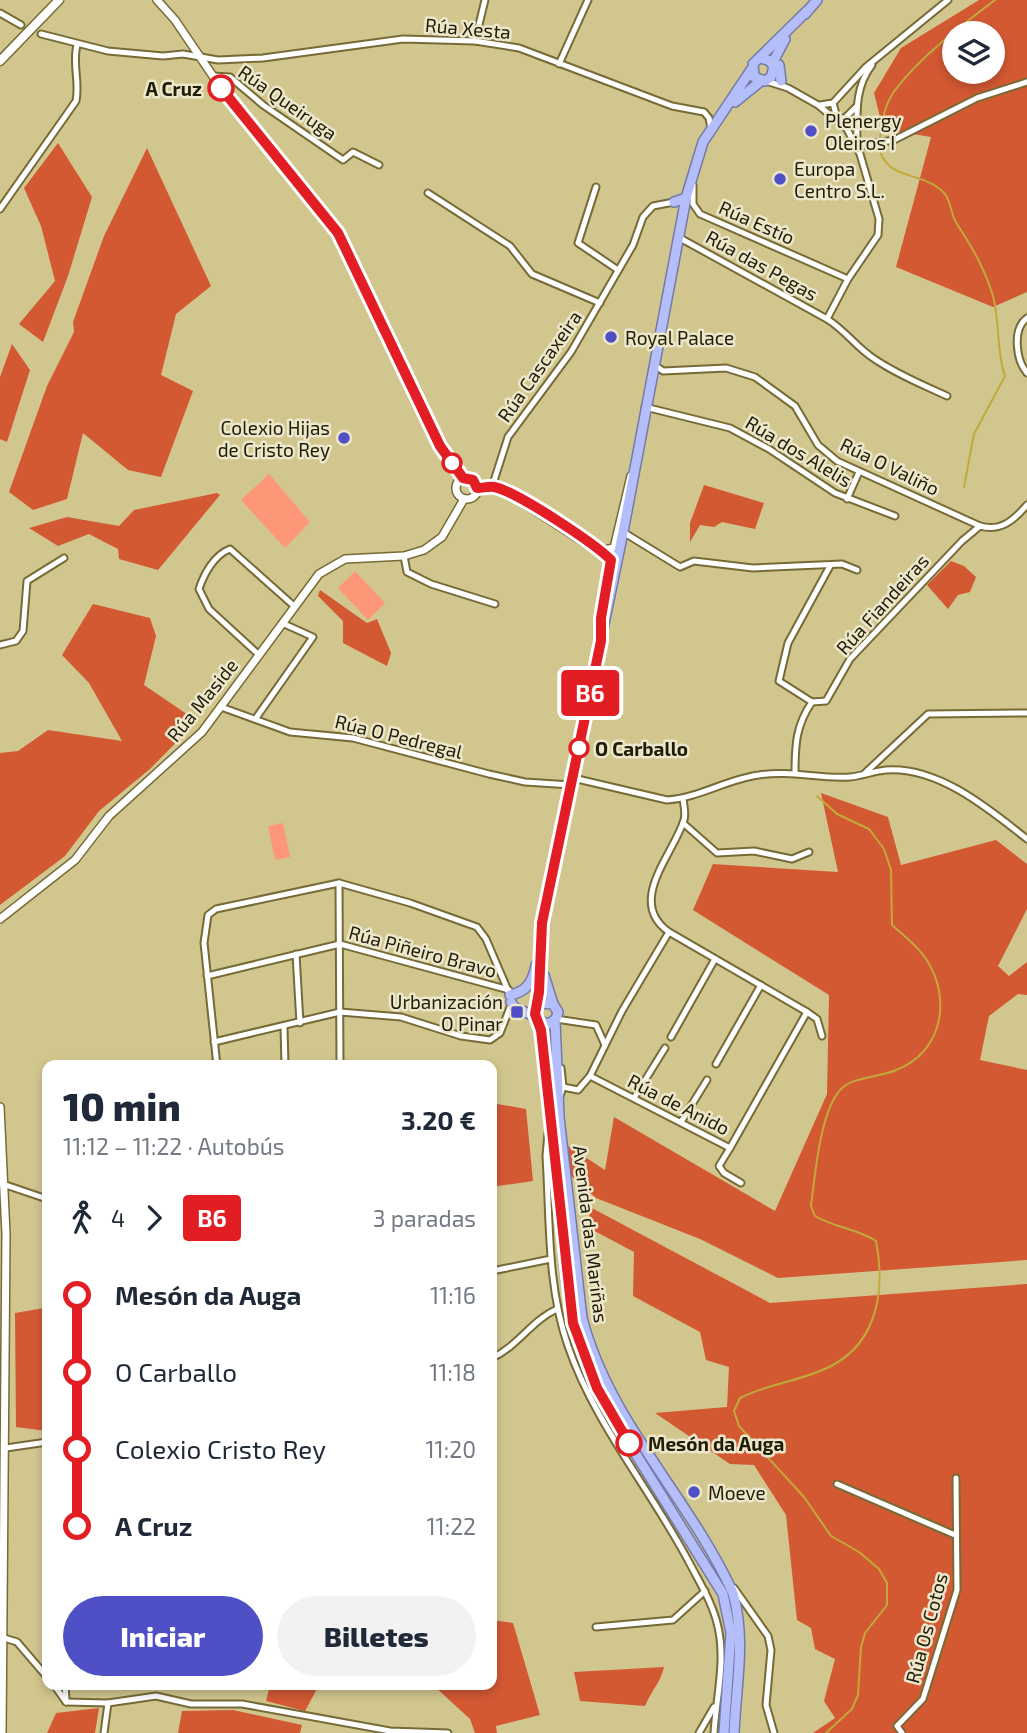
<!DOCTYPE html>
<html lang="es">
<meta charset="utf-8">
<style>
:root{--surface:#fff;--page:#f2f2f3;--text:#1f2937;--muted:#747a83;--accent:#4f50c6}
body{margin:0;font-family:"Exo 2",sans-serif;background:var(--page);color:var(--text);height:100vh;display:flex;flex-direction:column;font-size:26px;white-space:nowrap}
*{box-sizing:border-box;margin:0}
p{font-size:23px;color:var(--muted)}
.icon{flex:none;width:38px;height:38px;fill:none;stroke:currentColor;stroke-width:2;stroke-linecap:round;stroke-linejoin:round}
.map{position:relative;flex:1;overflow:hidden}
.details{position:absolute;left:42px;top:1060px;width:455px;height:630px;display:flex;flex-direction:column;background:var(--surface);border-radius:14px;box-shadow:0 4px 10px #0003}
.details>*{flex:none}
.badge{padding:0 14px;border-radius:5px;font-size:24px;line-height:46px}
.tools{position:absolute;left:942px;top:21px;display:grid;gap:14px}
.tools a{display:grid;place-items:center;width:63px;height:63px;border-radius:50%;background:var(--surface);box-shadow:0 4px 10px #0003;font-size:35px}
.map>.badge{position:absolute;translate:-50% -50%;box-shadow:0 0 0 4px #fff}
.legs{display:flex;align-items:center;gap:10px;height:77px;padding:0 21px;font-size:23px}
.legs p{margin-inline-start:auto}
.summary{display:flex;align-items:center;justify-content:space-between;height:119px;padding:0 21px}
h1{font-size:38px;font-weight:800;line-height:52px}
.cta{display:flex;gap:14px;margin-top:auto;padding:14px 21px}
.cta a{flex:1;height:80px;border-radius:42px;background:var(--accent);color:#fff;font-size:28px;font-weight:800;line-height:80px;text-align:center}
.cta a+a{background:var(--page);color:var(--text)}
ul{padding:0 21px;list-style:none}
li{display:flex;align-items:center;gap:24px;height:77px;font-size:26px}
li i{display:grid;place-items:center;width:10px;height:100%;margin:0 9px;background:currentColor}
li i::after{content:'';width:18px;height:18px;margin:-9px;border:5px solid;border-radius:50%;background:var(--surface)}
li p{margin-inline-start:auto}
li:first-child i{background:linear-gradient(#0000 50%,currentColor 0)}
li:last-child i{background:linear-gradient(currentColor 50%,#0000 0)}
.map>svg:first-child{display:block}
</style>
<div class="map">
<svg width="1027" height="1733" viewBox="0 0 1027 1733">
<rect width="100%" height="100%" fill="#d2c68f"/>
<!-- green -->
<g fill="#fe9778">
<polygon points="269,474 310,522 285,548 241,500"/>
<polygon points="355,571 385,603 368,620 338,588"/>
<polygon points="283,823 290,857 275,860 268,826"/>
</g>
<!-- forest -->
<g fill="#d35933" fill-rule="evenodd">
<path d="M979,0H1027V292L993,307L896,267L931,137L883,129L874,93L901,48ZM954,33H992V72H954Z"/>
<polygon points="58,143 92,197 68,276 43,342 19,324 55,281 41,226 24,188"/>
<polygon points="147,148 211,286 176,314 161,375 193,391 161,477 128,470 83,433 67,499 33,510 9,492 47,386 74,332 73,322 104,236"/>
<polygon points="12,344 30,370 7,442 0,439 0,377"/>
<polygon points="704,485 764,503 755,529 722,522 714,527 700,525 690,542 690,523"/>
<polygon points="217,493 220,495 158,570 119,559 118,549 89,534 58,546 29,528 67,517 119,526 134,510"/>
<polygon points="951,561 964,566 976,577 970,592 958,595 948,609 927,585"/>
<polygon points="320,590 367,623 377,619 391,653 387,666 343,643 343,621 318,596"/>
<polygon points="93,604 150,618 156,636 144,685 197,721 150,769 99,811 65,856 0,905 0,753 18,751 48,730 122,741 89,683 62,655"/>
<polygon points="821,793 888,817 901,865 996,840 1027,864 1027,909 998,966 1009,976 1027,962 1027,995 1018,994 989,1016 980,1060 1027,1070 1027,1260 778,1278 700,1239 596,1198 570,1175 568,1146 605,1170 614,1117 775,1211 827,1094 829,995 693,910 713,864 838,872"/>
<polygon points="492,1103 526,1109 533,1181 492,1187"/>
<polygon points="590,1207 770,1303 1027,1284 1027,1733 813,1733 835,1718 824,1701 835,1659 815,1649 811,1628 797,1620 786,1515 754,1465 730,1464 655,1413 727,1407 729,1367 706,1360 700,1332 633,1296 634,1252 589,1228"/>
<polygon points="44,1308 47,1318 47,1431 16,1427 15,1313"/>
<polygon points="492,1620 513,1623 540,1715 496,1726 497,1733 475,1733 470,1719 433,1685 492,1685"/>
<path d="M664,1667C661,1682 651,1691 645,1706L580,1701L574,1672Z"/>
<polygon points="270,1685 319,1685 305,1711 266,1701"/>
<polygon points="99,1708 95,1733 47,1733 56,1713"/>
<polygon points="233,1710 302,1725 300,1733 178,1733 182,1711"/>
</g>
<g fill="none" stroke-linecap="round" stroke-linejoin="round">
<!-- stream -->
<g stroke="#c1aa3a" stroke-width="2">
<path d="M880,140C881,124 884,107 893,93C917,59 962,25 995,0"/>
<path d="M879,147C886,182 924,170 945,194C951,202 951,215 957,224C972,247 985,269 993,296C1000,322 996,350 1005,376L974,434L964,487"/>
<path d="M817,796L837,814L869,829L884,849L891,870L892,925C903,935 918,946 926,959C952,998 943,1052 896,1070C881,1077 853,1077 842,1088C820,1109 815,1176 811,1206L815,1216C835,1228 856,1228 876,1241C885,1287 879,1340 833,1365C804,1381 769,1383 740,1398L734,1411L739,1426L804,1497L831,1536L859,1552L879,1569L887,1583V1605L865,1633L861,1647L858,1695L852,1709L826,1733"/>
</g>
<defs>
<g id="minor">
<polyline points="0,13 21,25"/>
<polyline points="41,34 108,51 163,56 183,54 218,60 263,58 403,39 475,41 519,48 672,106 704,112 709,118 711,129"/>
<polyline points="475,41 485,0"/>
<polyline points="559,64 588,0"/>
<polyline points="213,76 230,77 263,105 343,160 353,152 379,165"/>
<polyline points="833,103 837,118 845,118 856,107"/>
<polyline points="820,105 833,103 866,67 948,0"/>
<path d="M857,143C857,115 854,88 872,65"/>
<polyline points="857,146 894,140 977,98 1027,82"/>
<polyline points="693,185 693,204 700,214 848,279"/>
<polyline points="596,187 578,243 618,270"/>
<polyline points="428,193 510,246 532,274 600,303"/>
<path d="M0,209L76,101C80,82 72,64 77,45"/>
<polyline points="678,237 827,319 848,279 878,235 879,219 860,154 847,129 818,105 788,88 766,81"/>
<path d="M1027,318C1012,329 1016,360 1027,373"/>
<path d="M827,319C846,331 855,346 873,358C896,374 923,385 947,396"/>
<path d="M656,366L663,371L726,368L755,377L795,406L818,445L837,461L980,526C1001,532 1014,520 1027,505"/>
<polyline points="645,407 730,428 769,449 835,493 895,516"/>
<polyline points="492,487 508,437 571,352 633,245 643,217 653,206 674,202"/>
<polyline points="847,499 859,472"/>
<polyline points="623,532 680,567 694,561 753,568 842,564 857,570"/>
<polyline points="404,556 407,572 431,584 495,604"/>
<polyline points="0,645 16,641 23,631 27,581 64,558"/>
<path d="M258,654L209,609L199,589C204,574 214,555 230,549L294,606"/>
<polyline points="812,702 826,701 850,659 962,541 980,526"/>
<polyline points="812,702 779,681 788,643 830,566"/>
<polyline points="221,707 290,732 353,738 489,774 525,782 571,785"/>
<polyline points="256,718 313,637 282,623"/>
<path d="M795,773C795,745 796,725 812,702"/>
<polyline points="865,773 928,714 1027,713"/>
<path d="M573,778L667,800C699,798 727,779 759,775C790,770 819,779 850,777C862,776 874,771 886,770C938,766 989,809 1027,839"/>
<polyline points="683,823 717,853 754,851 792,859 809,852"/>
<polyline points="339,883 340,1066"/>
<polygon points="669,932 807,1012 730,1148 590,1076 622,1011"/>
<path d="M669,932C626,902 673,855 684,820C686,814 684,806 683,799"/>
<polyline points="296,954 300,1023"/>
<polyline points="207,976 340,944 509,990"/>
<polyline points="807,1012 817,1019 822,1036"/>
<polyline points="556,1019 596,1025 605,1045"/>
<polyline points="284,1027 285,1066"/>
<polyline points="671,1037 715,959"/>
<polyline points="214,1042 340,1012 401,1017 461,1036 490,1040 500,1033 511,1005"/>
<polyline points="716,1064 761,985"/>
<polyline points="217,1066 204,943 208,915 216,909 339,883 410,903 477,927 486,939 510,995"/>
<polyline points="563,1087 578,1090 590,1076"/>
<polyline points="560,1096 563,1087 561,1068"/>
<polyline points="634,1098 665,1048"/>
<polyline points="681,1122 707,1080"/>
<path d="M548,1133L546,1156C550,1220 547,1286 568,1346C595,1425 652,1491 690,1564C701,1585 713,1604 718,1627C726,1661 716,1699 714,1733"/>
<polyline points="730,1148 719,1166 724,1173 741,1183"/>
<polyline points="0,1183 47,1199"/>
<polyline points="492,1271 551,1259"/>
<path d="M492,1358C517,1347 532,1320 557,1309"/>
<polyline points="6,1448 47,1442"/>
<polyline points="837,1484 955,1535"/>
<polyline points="734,1588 768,1636 771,1650 766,1705 774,1733"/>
<polyline points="596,1627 673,1620 705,1591"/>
<polyline points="4,1638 17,1642 47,1677"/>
<polyline points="54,1685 66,1702"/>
<polyline points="65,1685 66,1699"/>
<polyline points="66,1702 108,1703 156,1696 191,1704 242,1704 390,1731 448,1733"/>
<polyline points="104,1733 108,1703"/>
<polyline points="699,1733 714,1707"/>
<polyline points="902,1733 897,1726 923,1699 957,1590 956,1478"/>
</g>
<g id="tertiary">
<polyline points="157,0 175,20 223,91 338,233 440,446 463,478"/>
<circle cx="467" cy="488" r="11"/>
<polyline points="477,488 492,487 505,491 607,557 611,564 600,628"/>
<polyline points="599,551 614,548 631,476"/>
<polyline points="0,919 75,860 109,816 202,732 319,574 345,559 404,556 424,550 442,537 464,499"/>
<polyline points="0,1107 6,1234 2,1733"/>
</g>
<polyline id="secondary" points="0,61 59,0"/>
<g id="trunk">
<polyline points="805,14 817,0"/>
<polyline points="761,58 770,61 774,67 771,77 765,81 754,77 753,64 807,11"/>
<polyline points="772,64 785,39"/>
<polyline points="779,65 781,81"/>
<polyline points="735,102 761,81"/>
<polyline points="674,202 686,198"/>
<polyline points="544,975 553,1004"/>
<path d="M510,995C527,992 533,981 536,965"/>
<polyline points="511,1002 514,1007 536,1017"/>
<polyline points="538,1005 542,924 623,532 686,198 703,142 751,70"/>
<path d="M555,1020L559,1117L582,1318C609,1422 689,1497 733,1593C746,1640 736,1685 734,1733"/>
<polyline points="539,1021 549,1024 556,1019 558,1012 553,1004 540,1003 535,1014 541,1030 566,1280 573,1323 585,1362 614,1419 723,1594 731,1633 724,1733"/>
</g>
</defs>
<!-- minor casing -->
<use href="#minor" stroke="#766b36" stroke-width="9"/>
<!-- tertiary casing -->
<use href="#tertiary" stroke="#766b36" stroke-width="10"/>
<!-- secondary casing -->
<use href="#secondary" stroke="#766b36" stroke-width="11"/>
<!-- trunk casing -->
<use href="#trunk" stroke="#757aa5" stroke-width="12"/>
<!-- minor -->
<use href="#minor" stroke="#fff" stroke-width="5"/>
<!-- tertiary -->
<use href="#tertiary" stroke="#fff" stroke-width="7"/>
<!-- secondary -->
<use href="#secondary" stroke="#fff" stroke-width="8"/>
<!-- trunk -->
<use href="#trunk" stroke="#b4befb" stroke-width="9"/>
</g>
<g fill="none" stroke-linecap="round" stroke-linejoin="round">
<defs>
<path id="line-1" d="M221,88L338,233L440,446L463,478L473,480L477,488C483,488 489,486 494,487C516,491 594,543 611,560L601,618V641L542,923L539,992L535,1014L541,1030L573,1323L597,1388L629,1443"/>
</defs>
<!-- line-1 casing -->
<use href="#line-1" stroke="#fff" stroke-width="16"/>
<!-- line-1 -->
<use href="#line-1" stroke="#e21d24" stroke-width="10"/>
</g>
<!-- markers -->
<g fill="#fff" stroke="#e21d24" stroke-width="3.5">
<circle cx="221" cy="88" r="12"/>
<circle cx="452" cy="463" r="9"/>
<circle cx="579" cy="748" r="9"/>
<circle cx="629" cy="1443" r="12"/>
</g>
<g fill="#4f50c6" stroke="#ece6cb" stroke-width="2.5">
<circle cx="811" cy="131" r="7"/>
<circle cx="780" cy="179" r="7"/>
<circle cx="611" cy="337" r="7"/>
<circle cx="344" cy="438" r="7"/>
<rect x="510" y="1005" width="14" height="14" rx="3.5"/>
<circle cx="694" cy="1492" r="7"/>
</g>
<g text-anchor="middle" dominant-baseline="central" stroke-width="5" stroke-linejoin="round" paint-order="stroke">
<!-- street labels -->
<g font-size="19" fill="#211c06" stroke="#ece6cb">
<text transform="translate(468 28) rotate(5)">Rúa Xesta</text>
<text transform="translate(288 102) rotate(35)">Rúa Queiruga</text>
<text transform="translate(757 222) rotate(24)">Rúa Estío</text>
<text transform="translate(762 265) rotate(29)">Rúa das Pegas</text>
<text transform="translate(539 366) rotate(-55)">Rúa Cascaxeira</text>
<text transform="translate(799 451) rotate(31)">Rúa dos Alelis</text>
<text transform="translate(890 466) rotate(26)">Rúa O Valiño</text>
<text transform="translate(882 604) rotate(-48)">Rúa Fiandeiras</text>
<text transform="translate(202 700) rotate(-51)">Rúa Maside</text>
<text transform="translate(399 736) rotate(14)">Rúa O Pedregal</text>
<text transform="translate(423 951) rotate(15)">Rúa Piñeiro Bravo</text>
<text transform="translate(679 1104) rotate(27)">Rúa de Anido</text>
<text transform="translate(591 1234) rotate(83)">Avenida das Mariñas</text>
<text transform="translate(926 1628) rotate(-75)">Rúa Os Cotos</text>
</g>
<!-- stop labels -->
<g font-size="19" font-weight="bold" fill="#211c06" stroke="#ece6cb" text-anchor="start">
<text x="202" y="88" text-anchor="end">A Cruz</text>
<text x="595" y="748">O Carballo</text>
<text x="648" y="1443">Mesón da Auga</text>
</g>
<!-- poi labels -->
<g font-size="19" fill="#211c06" stroke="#ece6cb" text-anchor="start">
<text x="825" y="120">Plenergy<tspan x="825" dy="22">Oleiros I</tspan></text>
<text x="794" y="168">Europa<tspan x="794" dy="22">Centro S.L.</tspan></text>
<text x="625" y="337">Royal Palace</text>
<text x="330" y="427" text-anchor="end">Colexio Hijas<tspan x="330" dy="22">de Cristo Rey</tspan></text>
<text x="503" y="1001" text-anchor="end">Urbanización<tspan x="503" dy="22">O Pinar</tspan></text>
<text x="708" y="1492">Moeve</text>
</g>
</g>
</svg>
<div class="tools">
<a><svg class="icon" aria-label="layers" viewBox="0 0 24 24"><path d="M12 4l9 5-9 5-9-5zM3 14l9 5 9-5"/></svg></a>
</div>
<b class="badge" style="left:590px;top:693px;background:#e21d24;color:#fff">B6</b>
<section class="details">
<div class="summary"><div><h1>10 min</h1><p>11:12 – 11:22 · Autobús</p></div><b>3.20 €</b></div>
<div class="legs"><svg class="icon" aria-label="walk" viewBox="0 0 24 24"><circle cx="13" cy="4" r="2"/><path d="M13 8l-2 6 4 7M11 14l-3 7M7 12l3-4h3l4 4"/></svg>4<svg class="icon" aria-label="forward" viewBox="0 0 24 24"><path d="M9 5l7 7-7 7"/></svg><b class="badge" style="background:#e21d24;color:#fff">B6</b><p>3 paradas</p></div>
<ul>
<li><i style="color:#e21d24"></i><b>Mesón da Auga</b><p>11:16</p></li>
<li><i style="color:#e21d24"></i><span>O Carballo</span><p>11:18</p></li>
<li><i style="color:#e21d24"></i><span>Colexio Cristo Rey</span><p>11:20</p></li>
<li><i style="color:#e21d24"></i><b>A Cruz</b><p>11:22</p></li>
</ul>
<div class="cta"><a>Iniciar</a><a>Billetes</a></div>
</section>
</div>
